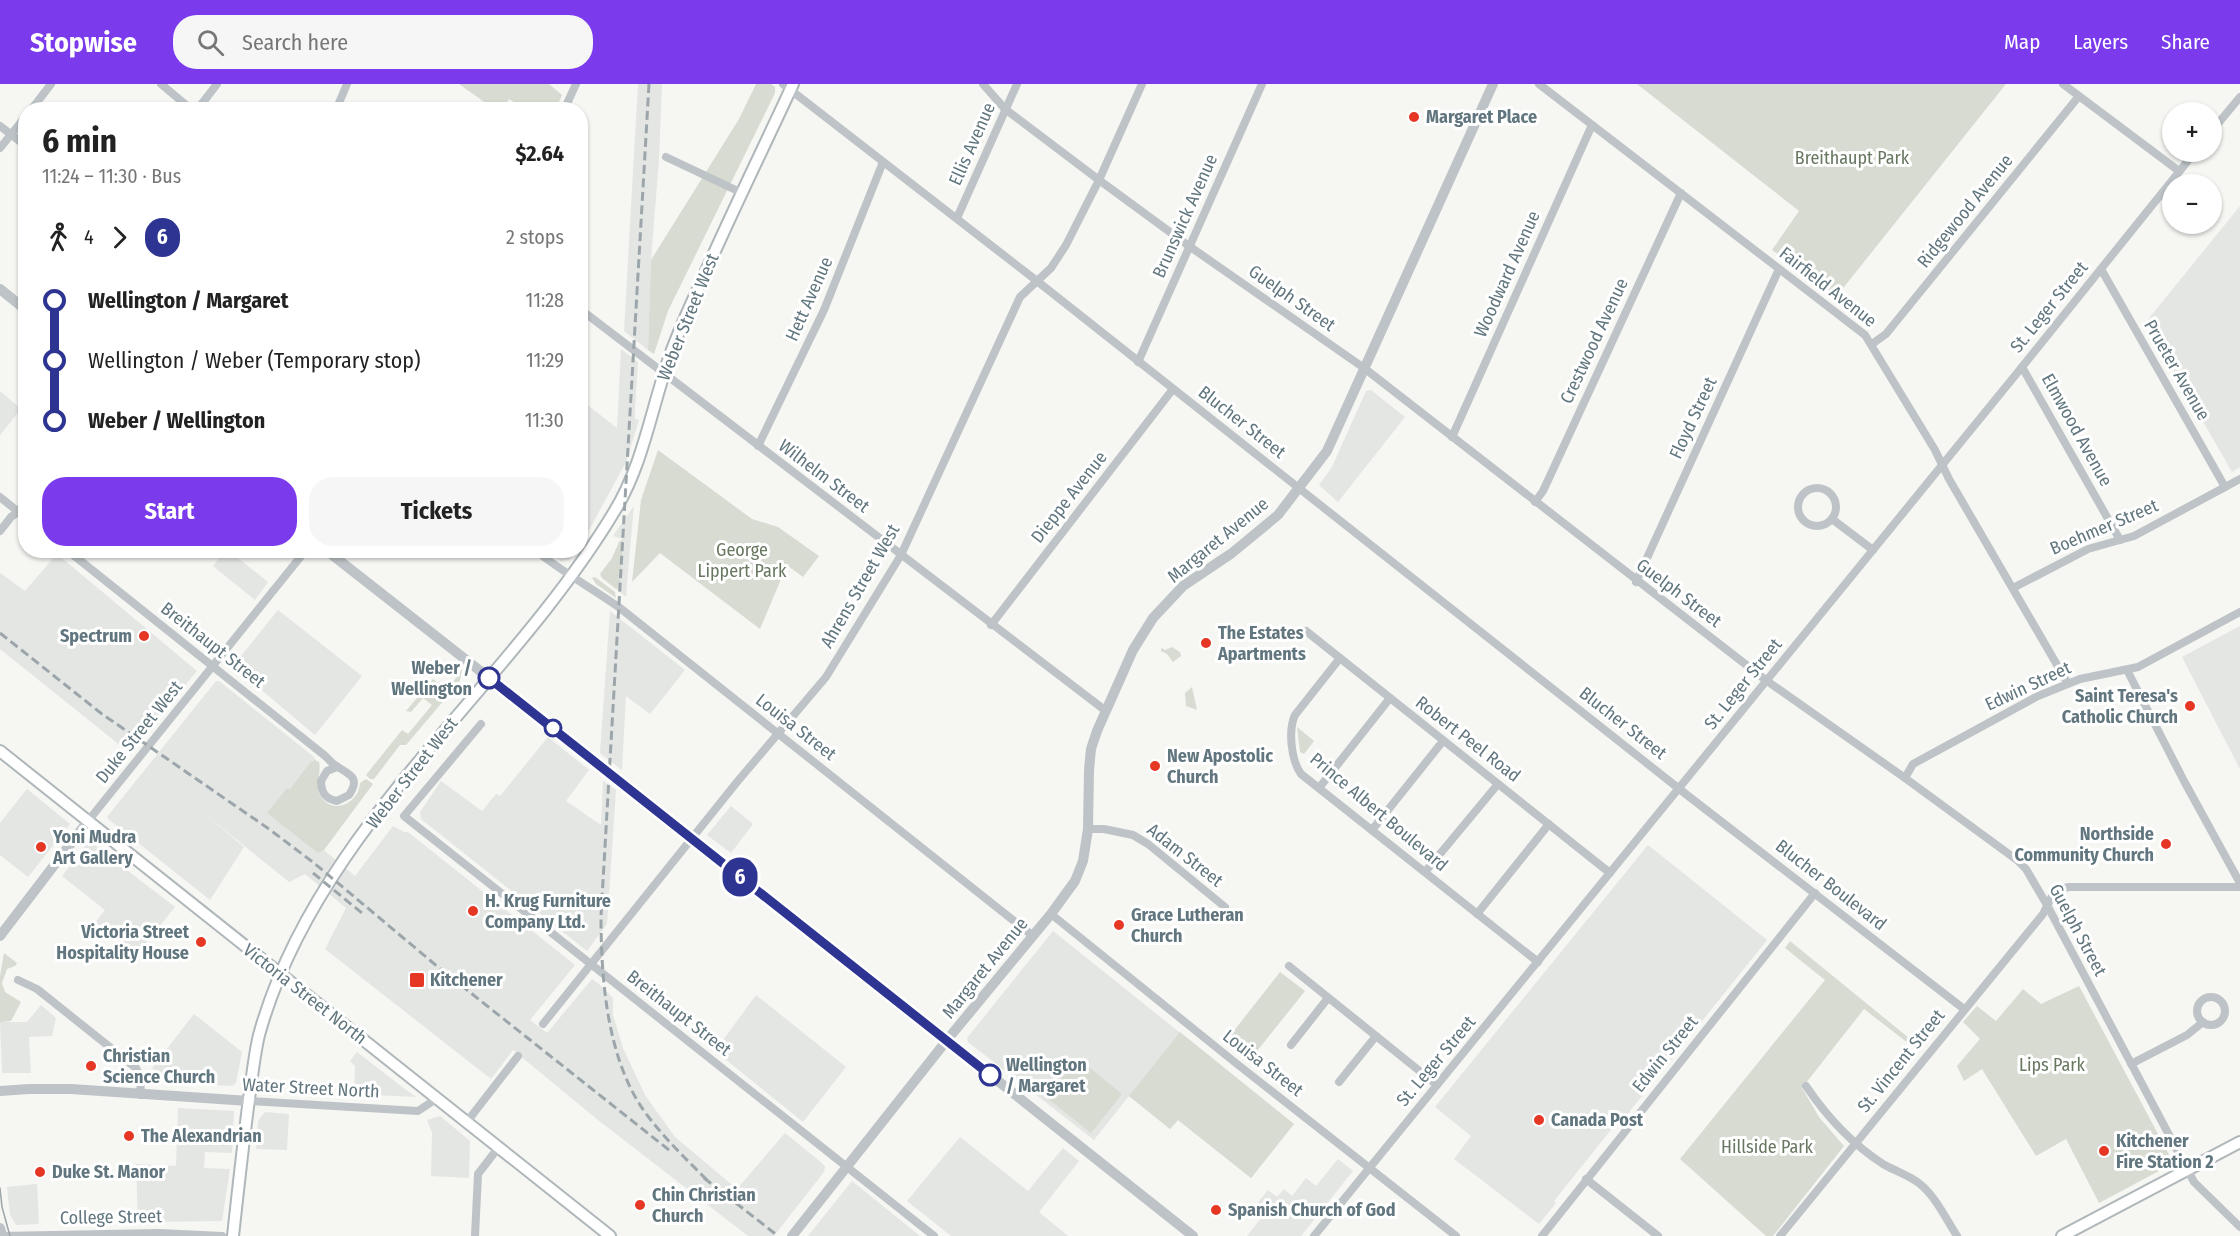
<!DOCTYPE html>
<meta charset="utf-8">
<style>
:root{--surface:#fff;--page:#f6f6f6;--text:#222;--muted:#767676;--accent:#7c3aed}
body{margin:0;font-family:"Fira Sans Condensed",sans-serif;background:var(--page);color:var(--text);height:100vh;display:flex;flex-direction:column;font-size:22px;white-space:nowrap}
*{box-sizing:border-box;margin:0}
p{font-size:20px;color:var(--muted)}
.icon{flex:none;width:33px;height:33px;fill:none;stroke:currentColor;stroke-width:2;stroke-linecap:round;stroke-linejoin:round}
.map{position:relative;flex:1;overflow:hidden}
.sheet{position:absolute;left:18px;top:18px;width:570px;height:456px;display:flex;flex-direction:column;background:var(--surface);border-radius:24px;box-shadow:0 2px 4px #0004}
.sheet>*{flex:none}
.badge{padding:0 12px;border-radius:20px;font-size:21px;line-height:39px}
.tools{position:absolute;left:2162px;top:18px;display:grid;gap:12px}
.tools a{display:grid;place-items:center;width:60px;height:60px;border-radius:50%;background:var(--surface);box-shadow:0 2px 4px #0004;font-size:30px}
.map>.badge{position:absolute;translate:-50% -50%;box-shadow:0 0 0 3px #fff}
.legs{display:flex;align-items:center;gap:9px;height:66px;padding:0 24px;font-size:20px}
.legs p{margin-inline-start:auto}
.headline{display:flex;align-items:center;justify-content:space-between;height:102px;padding:0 24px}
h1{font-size:33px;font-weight:700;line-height:45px}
.cta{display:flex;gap:12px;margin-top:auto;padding:12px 24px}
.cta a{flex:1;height:69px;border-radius:24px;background:var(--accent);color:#fff;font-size:24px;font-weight:700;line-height:69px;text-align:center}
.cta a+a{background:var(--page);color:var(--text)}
ul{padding:0 24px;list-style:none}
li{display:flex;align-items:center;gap:21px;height:60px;font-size:22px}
li i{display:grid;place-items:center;width:9px;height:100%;margin:0 8px;background:currentColor}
li i::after{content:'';width:15px;height:15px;margin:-8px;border:4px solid;border-radius:50%;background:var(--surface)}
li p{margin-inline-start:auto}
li:first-child i{background:linear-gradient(#0000 50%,currentColor 0)}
li:last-child i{background:linear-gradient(currentColor 50%,#0000 0)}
header{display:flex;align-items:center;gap:36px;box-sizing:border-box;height:84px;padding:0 30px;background:var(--accent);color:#fff}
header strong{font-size:28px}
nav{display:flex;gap:33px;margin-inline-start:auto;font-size:21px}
.search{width:420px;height:54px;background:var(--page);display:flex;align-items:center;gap:15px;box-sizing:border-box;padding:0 21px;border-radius:24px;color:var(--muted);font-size:22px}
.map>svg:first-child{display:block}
</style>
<header>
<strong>Stopwise</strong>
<div class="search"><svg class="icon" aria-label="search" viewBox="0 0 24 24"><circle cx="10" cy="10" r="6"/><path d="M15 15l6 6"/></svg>Search here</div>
<nav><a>Map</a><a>Layers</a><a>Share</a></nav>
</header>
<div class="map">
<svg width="2240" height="1152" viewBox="0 0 2240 1152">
<rect width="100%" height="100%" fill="#f6f6f3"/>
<!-- built -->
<g fill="#e4e6e4">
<polygon points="638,0 662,0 659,75 651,176 648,266 624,247"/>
<polygon points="2240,122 2240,383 2232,388 2146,238"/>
<polygon points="621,265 638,278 635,325 635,335 639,336 626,378 581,461 581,316 617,344"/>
<polygon points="1371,306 1405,333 1338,418 1319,401 1332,383 1366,307"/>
<polygon points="0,307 21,325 0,351"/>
<polygon points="634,422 630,465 626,513 616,505 620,503 623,455 613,452"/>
<polygon points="226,466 229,467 268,498 255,516 213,482"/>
<polygon points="547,467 576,466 576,467 569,476 561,477"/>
<polygon points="57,470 197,587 142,652 131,670 0,565 0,489 25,507"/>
<polygon points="278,526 362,592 315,651 233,582"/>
<polygon points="610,527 685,586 650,630 626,612 622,686 600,669"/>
<polygon points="2240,542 2240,685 2182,573"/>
<polygon points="216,597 219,597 313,672 316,677 289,706 287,704 318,769 324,766 355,792 393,742 404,748 408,748 575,881 530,936 547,949 592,895 600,901 613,914 613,931 623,964 645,1011 675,1053 737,1105 785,1049 823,1080 825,1083 824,1088 774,1152 748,1152 598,1036 513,966 491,995 325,865 346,824 305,790 289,798 205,730 244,763 210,816 108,735 107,733"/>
<polygon points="548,653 589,686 566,717 601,741 603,697 616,706 607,840 587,867 421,735 420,728 441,697 482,727 496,710 500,712"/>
<polygon points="27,705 70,740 28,793 0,771 0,739"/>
<polygon points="731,722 753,740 731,769 707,751"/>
<polygon points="89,757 175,823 136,871 95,839 105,826 62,792"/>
<polygon points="1648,761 1767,856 1618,1042 1614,1042 1554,1117 1556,1119 1539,1140 1454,1075 1471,1052 1435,1023"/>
<polygon points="1053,847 1294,1040 1251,1094 1178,1036 1170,1045 1129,1012 1094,1056 968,958 967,954"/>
<polygon points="756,911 846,983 803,1038 715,967"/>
<polygon points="41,921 56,934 52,952 29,953 31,989 2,989 0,938 27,938"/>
<polygon points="194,930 242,968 236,999 232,1002 168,998 152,984"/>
<polygon points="357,968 406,1006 416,1013 354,1010 355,982 350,977"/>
<polygon points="178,1024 234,1027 232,1069 205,1068 204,1084 230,1085 222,1137 138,1138 136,1080 176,1082"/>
<polygon points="265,1028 289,1030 287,1066 256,1065 258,1037"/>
<polygon points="440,1032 470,1057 469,1094 431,1092 432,1049 427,1036"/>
<polygon points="960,1053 1028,1107 1063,1064 1079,1077 1039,1128 1068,1152 951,1152 907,1117"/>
<polygon points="1338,1075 1353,1087 1301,1152 1247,1152 1261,1134 1252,1126 1268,1106 1277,1113 1284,1105 1292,1112 1306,1094 1316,1102"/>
<polygon points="852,1097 920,1152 808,1152"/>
<polygon points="37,1100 39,1140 16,1141 10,1131 7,1103"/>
</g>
<!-- green -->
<g fill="#d7dbd2">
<polygon points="459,0 549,0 562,11 556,25 525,25 509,15 503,25 494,25"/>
<polygon points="756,0 771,0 775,3 775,9 668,227 654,270 648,266 651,176 739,35"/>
<polygon points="1637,0 2006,0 1836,213 1772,166 1799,127"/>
<polygon points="658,366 752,435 778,443 819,472 803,493 787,481 760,545 660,469 632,498 641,416"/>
<polygon points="623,455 620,503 616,505 602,494 600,490 612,474 619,458"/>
<polygon points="595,493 615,508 616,514 596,500 592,494"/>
<polygon points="1172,563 1180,568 1181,572 1173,578 1167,570 1161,567 1161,564 1165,566"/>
<polygon points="462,585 460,596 456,602 406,661 400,661 374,695 370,695 366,691 402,646 408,650 432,621 423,614 411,628 406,627 433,595 447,607"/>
<polygon points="1192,603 1197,626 1186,622 1185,609"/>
<polygon points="1297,643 1314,657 1304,670 1300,668"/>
<path d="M315,676L319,678C322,689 314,700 320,711C331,732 359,720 360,699L366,695L373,700L324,766L318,769L267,729L287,704L290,705L310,679Z"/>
<polygon points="1790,857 1920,963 1917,966 1864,925 1802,1004 1819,1033 1844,1062 1773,1152 1766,1152 1680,1075 1825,896 1785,864"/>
<polygon points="4,869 17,879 15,882 7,885 2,899 5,908 21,918 11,937 0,938 0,892"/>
<polygon points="1280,888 1305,907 1253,972 1229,953"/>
<polygon points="2079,902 2173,1078 2172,1080 2099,1119 2066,1055 2036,1072 1982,985 1964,997 1957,982 1980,955 1963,938 1977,922 1996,937 2023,905 2041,920"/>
<polygon points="1180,948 1294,1040 1251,1094 1178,1036 1170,1045 1129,1012"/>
<polygon points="1078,974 1122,1010 1091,1049 1046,1013"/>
</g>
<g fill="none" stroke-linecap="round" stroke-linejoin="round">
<defs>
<g id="secondary">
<polyline points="0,667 610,1152"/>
<path d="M233,1152C238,1106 243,1061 249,1015C252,994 254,972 259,951C316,744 507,606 614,428C643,381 651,326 669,274C678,248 690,222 702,196C731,130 763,65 793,0"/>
<polyline points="2062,1152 2240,1058"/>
</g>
</defs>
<!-- secondary casing -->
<use href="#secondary" stroke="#afb7ba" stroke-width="14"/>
<!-- minor -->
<g stroke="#bdc3c6" stroke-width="8">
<polyline points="161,0 192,26"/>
<polyline points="783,0 1037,197 1687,711 1964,925"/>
<polyline points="983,0 1005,25 1099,96 1189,162 1364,284 1767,597 1905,694 2017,776 2026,785 2047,821 2194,1098 2240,1143"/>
<polyline points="1539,0 1865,251 1935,366 1949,395 2067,598"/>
<polyline points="2063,0 2179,87"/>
<polyline points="31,26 51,0"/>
<polyline points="197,26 217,0"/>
<polyline points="336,26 347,0"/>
<polyline points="564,26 576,0"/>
<polyline points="0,42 26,62"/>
<polyline points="2211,48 2240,13"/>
<polyline points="0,64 26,32"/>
<polyline points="666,73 740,108"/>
<polyline points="957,134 1017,0"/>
<polyline points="2101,185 2225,403"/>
<polyline points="580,225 1106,627"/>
<polyline points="1872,260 1886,250 2079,12"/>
<polyline points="1138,278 1262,0"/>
<polyline points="2022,283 2120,456"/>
<polyline points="1452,353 1592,41"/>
<polyline points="758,362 824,226 883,78"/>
<circle cx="1817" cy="423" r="19"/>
<polyline points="0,413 26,434"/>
<polyline points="1535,418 1543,407 1681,109"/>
<polyline points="1832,435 1873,466"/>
<polyline points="0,447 11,433 26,422"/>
<path d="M67,466L324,671C328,674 331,679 335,681C347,690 362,692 349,711L337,717C325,715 321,708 321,697L327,687L337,683"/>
<path d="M535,466C562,488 592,504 620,524L1033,852"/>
<polyline points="1636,498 1779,185"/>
<polyline points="2013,504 2088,465 2134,452 2240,395"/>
<polyline points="991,541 1173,305"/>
<polyline points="1306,547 1610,789"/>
<path d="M1340,574L1295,631C1288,646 1291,676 1301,690L1538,878"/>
<polyline points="2127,586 2184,697 2240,799"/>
<polyline points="481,640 404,732 934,1152"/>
<polyline points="1905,694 1913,680 2038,612 2080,595 2138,583 2240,528"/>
<polyline points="1319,704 1390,614"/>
<polyline points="88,737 306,466"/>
<polyline points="1088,745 1104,745 1133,751 1148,760 1225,823"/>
<polyline points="1372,746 1443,657"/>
<polyline points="1425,788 1498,700"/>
<polyline points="1051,830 1237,980 1456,1152"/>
<polyline points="1477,830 1549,740"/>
<polyline points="1289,882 1437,1001"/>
<polyline points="18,896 37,905 136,984 140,992 141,1011"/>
<circle cx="2211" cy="927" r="14"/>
<polyline points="543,940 737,698 826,593 901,471 1020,213 1051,184 1066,161 1099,96 1142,0"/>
<polyline points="1291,961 1328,914"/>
<polyline points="2131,980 2187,951 2203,938"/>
<polyline points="1339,998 1376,952"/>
<path d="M1806,1002C1827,1033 1852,1060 1883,1080C1895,1087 1909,1091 1920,1100C1936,1113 1946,1135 1957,1152"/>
<polyline points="249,1017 418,1027 436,1015"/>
<polyline points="466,1039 518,972"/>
<polyline points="1586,1095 1658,1152"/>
<polyline points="0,1152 159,1149 222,1152"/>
<polyline points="475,1152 478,1090 498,1064"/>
<polyline points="1314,1152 2022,283 2195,68"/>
<polyline points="1542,1152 1815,809"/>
<polyline points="1780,1152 2043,830 2055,806 2069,803 2240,803"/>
</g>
<!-- tertiary -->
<g stroke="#bdc3c6" stroke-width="10">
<polyline points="0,205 26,226"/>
<polyline points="326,466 618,695 1193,1152"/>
<polyline points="0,852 88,737"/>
<polyline points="0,1007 29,1005 71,1005 249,1017"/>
<polyline points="0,1144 2,1152"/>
<polyline points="792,1152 947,956 1051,830 1075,797 1083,777 1088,745 1089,686 1091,665 1097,647 1133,566 1153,534 1183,502 1232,469 1278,431 1327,367 1493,0"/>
</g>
<!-- secondary -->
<use href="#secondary" stroke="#fff" stroke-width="10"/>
<!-- tram -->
<polyline stroke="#9ca6aa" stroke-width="1.5" points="0,1104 2,1123 10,1152"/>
<!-- rail -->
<g stroke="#9ca6aa" stroke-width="3" stroke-dasharray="9 4.5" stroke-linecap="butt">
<path d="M649,0L601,832C601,896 607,978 647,1031C666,1056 688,1077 710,1099"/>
<polyline points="0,549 102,630 269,745 314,779 438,883 669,1066"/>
<polyline points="313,789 362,829"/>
<polyline points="704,1094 778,1152"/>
</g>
</g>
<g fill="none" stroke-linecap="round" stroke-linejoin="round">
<defs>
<polyline id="line-1" points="489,594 990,991"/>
</defs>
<!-- line-1 casing -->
<use href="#line-1" stroke="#fff" stroke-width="14"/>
<!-- line-1 -->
<use href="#line-1" stroke="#2e3491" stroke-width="9"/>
</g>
<!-- markers -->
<g fill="#e53724" stroke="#fff" stroke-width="2">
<circle cx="1414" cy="33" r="6"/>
<circle cx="144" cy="552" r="6"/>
<circle cx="1206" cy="559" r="6"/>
<circle cx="2190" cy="622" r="6"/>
<circle cx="1155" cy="682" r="6"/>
<circle cx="2166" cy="760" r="6"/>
<circle cx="41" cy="763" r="6"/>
<circle cx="473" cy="827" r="6"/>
<circle cx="1119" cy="841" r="6"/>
<circle cx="201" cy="858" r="6"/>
<rect x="409" y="888" width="16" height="16" rx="3"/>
<circle cx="91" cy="982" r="6"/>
<circle cx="1539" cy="1036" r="6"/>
<circle cx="129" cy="1052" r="6"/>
<circle cx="2104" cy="1067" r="6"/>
<circle cx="40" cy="1088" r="6"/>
<circle cx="640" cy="1121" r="6"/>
<circle cx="1216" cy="1126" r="6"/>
</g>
<g fill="#fff" stroke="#2e3491" stroke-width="3">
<circle cx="489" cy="594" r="10"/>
<circle cx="553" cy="644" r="8"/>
<circle cx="990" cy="991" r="10"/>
</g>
<g text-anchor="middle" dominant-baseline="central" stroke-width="6" stroke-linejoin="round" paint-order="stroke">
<!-- poi labels -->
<g font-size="18" font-weight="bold" fill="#61767e" stroke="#fff" text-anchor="start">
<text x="1426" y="33">Margaret Place</text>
<text x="1218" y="549">The Estates<tspan x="1218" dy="21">Apartments</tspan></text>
<text x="132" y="552" text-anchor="end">Spectrum</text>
<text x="2178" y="612" text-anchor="end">Saint Teresa's<tspan x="2178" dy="21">Catholic Church</tspan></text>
<text x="1167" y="672">New Apostolic<tspan x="1167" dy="21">Church</tspan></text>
<text x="2154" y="750" text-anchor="end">Northside<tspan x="2154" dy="21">Community Church</tspan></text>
<text x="53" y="753">Yoni Mudra<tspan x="53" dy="21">Art Gallery</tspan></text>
<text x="485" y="817">H. Krug Furniture<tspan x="485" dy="21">Company Ltd.</tspan></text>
<text x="1131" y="831">Grace Lutheran<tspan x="1131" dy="21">Church</tspan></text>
<text x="189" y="848" text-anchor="end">Victoria Street<tspan x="189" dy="21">Hospitality House</tspan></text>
<text x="430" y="896">Kitchener</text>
<text x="103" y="972">Christian<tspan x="103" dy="21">Science Church</tspan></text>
<text x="1551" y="1036">Canada Post</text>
<text x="141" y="1052">The Alexandrian</text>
<text x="2116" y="1057">Kitchener<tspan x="2116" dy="21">Fire Station 2</tspan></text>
<text x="52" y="1088">Duke St. Manor</text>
<text x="652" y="1111">Chin Christian<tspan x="652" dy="21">Church</tspan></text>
<text x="1228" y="1126">Spanish Church of God</text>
</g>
<!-- street labels -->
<g font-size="18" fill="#61767e" stroke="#fff">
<text transform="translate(972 60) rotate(-66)">Ellis Avenue</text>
<text transform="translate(1965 127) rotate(-51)">Ridgewood Avenue</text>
<text transform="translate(1185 132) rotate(-66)">Brunswick Avenue</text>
<text transform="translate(1507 190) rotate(-66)">Woodward Avenue</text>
<text transform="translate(1828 203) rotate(38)">Fairfield Avenue</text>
<text transform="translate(1292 214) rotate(35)">Guelph Street</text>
<text transform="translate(809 215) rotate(-66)">Hett Avenue</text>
<text transform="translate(2049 223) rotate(-51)">St. Leger Street</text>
<text transform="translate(688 233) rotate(-68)">Weber Street West</text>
<text transform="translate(1594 257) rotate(-65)">Crestwood Avenue</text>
<text transform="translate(2177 286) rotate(60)">Prueter Avenue</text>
<text transform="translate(1693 334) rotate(-65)">Floyd Street</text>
<text transform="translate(1242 338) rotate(38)">Blucher Street</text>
<text transform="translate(2077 346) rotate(61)">Elmwood Avenue</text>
<text transform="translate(824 392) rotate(37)">Wilhelm Street</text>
<text transform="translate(1069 413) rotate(-52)">Dieppe Avenue</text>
<text transform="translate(2104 443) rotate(-23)">Boehmer Street</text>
<text transform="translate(1218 456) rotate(-39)">Margaret Avenue</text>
<text transform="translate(860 502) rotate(-60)">Ahrens Street West</text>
<text transform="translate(1679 509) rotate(37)">Guelph Street</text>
<text transform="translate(213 561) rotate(38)">Breithaupt Street</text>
<text transform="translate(1743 600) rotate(-51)">St. Leger Street</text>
<text transform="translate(2028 602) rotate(-25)">Edwin Street</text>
<text transform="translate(1623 639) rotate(38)">Blucher Street</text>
<text transform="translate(796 643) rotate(38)">Louisa Street</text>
<text transform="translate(139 648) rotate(-51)">Duke Street West</text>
<text transform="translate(1468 655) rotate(38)">Robert Peel Road</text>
<text transform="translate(412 689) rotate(-52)">Weber Street West</text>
<text transform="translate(1379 728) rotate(40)">Prince Albert Boulevard</text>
<text transform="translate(1185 771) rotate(38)">Adam Street</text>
<text transform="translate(1831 801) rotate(38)">Blucher Boulevard</text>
<text transform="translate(2078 846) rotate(62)">Guelph Street</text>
<text transform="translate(985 884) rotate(-51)">Margaret Avenue</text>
<text transform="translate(305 910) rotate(38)">Victoria Street North</text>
<text transform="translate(679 929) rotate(38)">Breithaupt Street</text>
<text transform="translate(1665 970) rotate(-51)">Edwin Street</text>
<text transform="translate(1436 977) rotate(-50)">St. Leger Street</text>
<text transform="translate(1901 977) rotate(-51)">St. Vincent Street</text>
<text transform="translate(1263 979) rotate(38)">Louisa Street</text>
<text transform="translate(311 1004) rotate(3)">Water Street North</text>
<text transform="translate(111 1133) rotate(-1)">College Street</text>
</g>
<!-- park labels -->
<g font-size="18" fill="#677760" stroke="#fff">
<text x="1852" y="74">Breithaupt Park</text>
<text x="742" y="466">George<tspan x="742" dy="21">Lippert Park</tspan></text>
<text x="2052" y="981">Lips Park</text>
<text x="1767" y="1063">Hillside Park</text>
</g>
<!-- stop labels -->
<g font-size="18" font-weight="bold" fill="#61767e" stroke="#fff" text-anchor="end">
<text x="472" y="584">Weber /<tspan x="472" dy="21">Wellington</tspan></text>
<text x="1006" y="981" text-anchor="start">Wellington<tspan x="1006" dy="21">/ Margaret</tspan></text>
</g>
</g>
</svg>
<div class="tools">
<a>+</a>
<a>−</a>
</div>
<b class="badge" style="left:740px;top:793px;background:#2e3491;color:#fff">6</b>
<section class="sheet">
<div class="headline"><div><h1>6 min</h1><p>11:24 – 11:30 · Bus</p></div><b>$2.64</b></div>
<div class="legs"><svg class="icon" aria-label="walk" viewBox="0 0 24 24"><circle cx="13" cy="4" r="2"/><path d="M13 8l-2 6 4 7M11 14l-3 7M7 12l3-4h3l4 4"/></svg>4<svg class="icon" aria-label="forward" viewBox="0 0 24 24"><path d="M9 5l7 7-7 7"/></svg><b class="badge" style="background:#2e3491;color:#fff">6</b><p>2 stops</p></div>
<ul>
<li><i style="color:#2e3491"></i><b>Wellington / Margaret</b><p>11:28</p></li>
<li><i style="color:#2e3491"></i><span>Wellington / Weber (Temporary stop)</span><p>11:29</p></li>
<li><i style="color:#2e3491"></i><b>Weber / Wellington</b><p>11:30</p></li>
</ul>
<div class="cta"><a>Start</a><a>Tickets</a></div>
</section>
</div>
